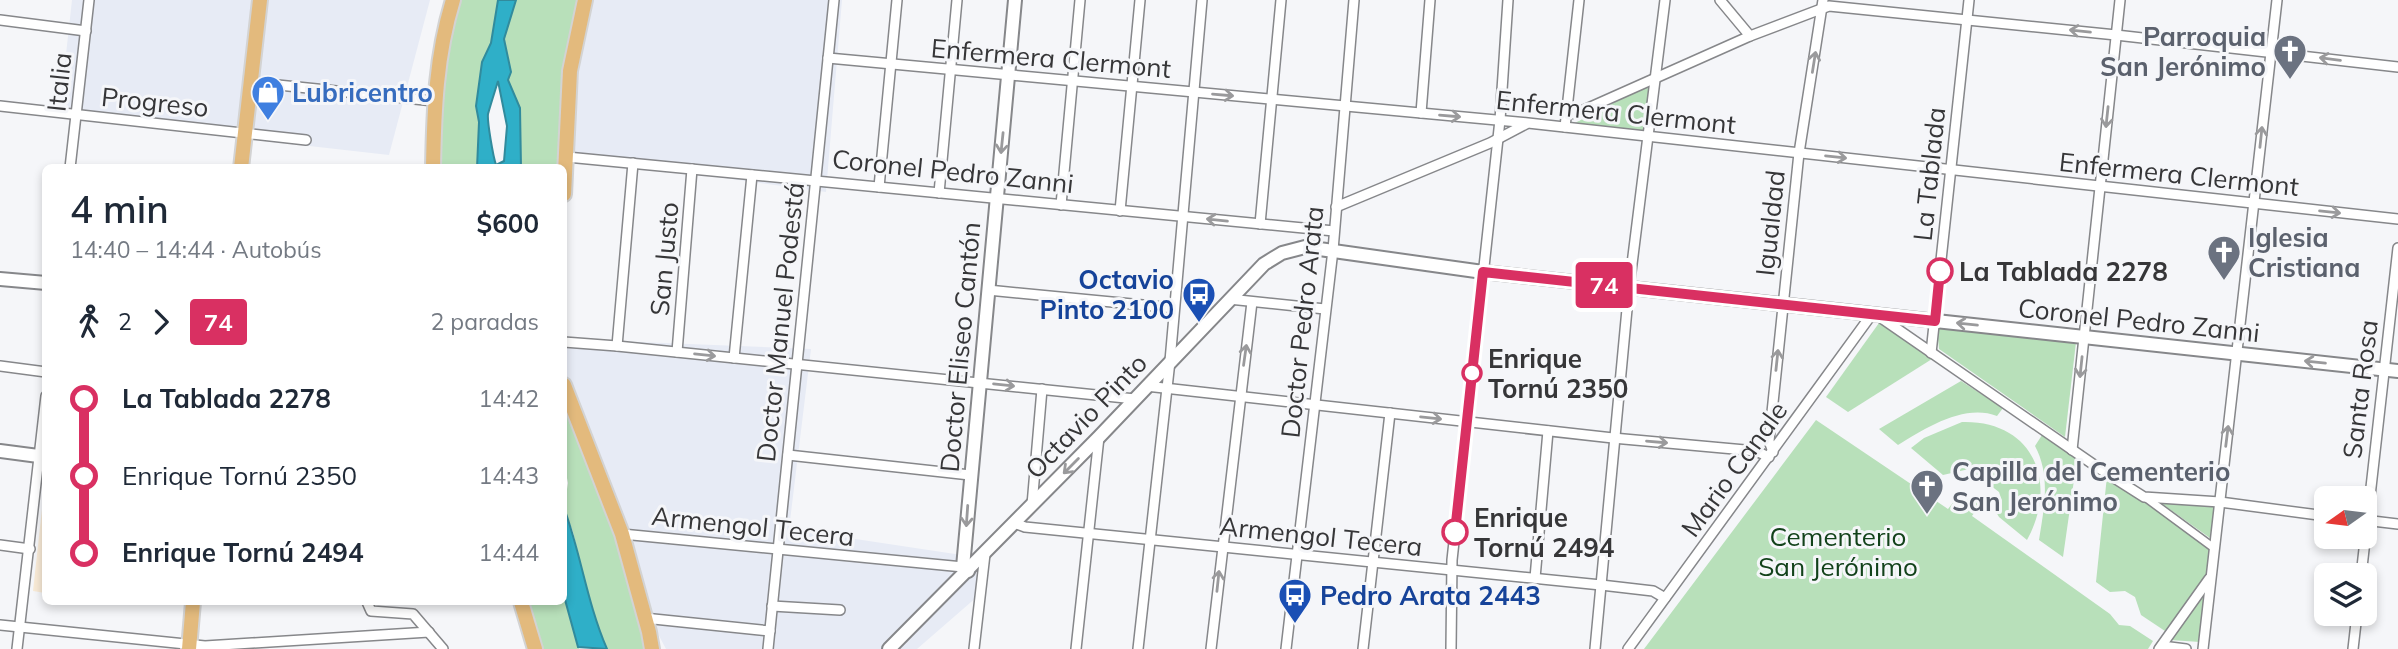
<!DOCTYPE html>
<html lang="es">
<meta charset="utf-8">
<style>
:root{--surface:#fff;--page:#f2f2f3;--text:#1f2937;--muted:#747a83}
body{margin:0;font-family:Mulish,sans-serif;background:var(--page);color:var(--text);height:100vh;display:flex;flex-direction:column;font-size:26px;white-space:nowrap}
*{box-sizing:border-box;margin:0}
p{font-size:23px;color:var(--muted)}
.icon{flex:none;width:38px;height:38px;fill:none;stroke:currentColor;stroke-width:2;stroke-linecap:round;stroke-linejoin:round}
.map{position:relative;flex:1;overflow:hidden}
.sheet{position:absolute;left:42px;top:164px;width:525px;height:441px;display:flex;flex-direction:column;background:var(--surface);border-radius:10px;box-shadow:0 4px 10px #0003}
.sheet>*{flex:none}
.badge{padding:0 14px;border-radius:5px;font-size:24px;line-height:46px}
.needle{width:46px;rotate:256deg}
.controls{position:absolute;left:2314px;top:486px;display:grid;gap:14px}
.controls a{display:grid;place-items:center;width:63px;height:63px;border-radius:10px;background:var(--surface);box-shadow:0 4px 10px #0003;font-size:35px}
.map>.badge{position:absolute;translate:-50% -50%;box-shadow:0 0 0 4px #fff}
.legs{display:flex;align-items:center;gap:10px;height:77px;padding:0 28px;font-size:23px}
.legs p{margin-inline-start:auto}
.summary{display:flex;align-items:center;justify-content:space-between;height:119px;padding:0 28px}
h1{font-size:38px;font-weight:600;line-height:52px}
ul{padding:0 28px;list-style:none}
li{display:flex;align-items:center;gap:24px;height:77px;font-size:26px}
li i{display:grid;place-items:center;width:10px;height:100%;margin:0 9px;background:currentColor}
li i::after{content:'';width:18px;height:18px;margin:-9px;border:5px solid;border-radius:50%;background:var(--surface)}
li p{margin-inline-start:auto}
li:first-child i{background:linear-gradient(#0000 50%,currentColor 0)}
li:last-child i{background:linear-gradient(currentColor 50%,#0000 0)}
.map>svg:first-child{display:block}
</style>
<div class="map">
<svg width="2398" height="649" viewBox="0 0 2398 649">
<rect width="100%" height="100%" fill="#f5f6f9"/>
<!-- built -->
<g fill="#e7ebf5">
<polygon points="72,0 430,0 389,155 59,118"/>
<polygon points="591,0 842,0 826,192 571,157 583,30"/>
<polygon points="564,339 811,349 789,529 975,557 978,596 917,649 666,649 646,611 628,539 564,374"/>
</g>
<!-- education -->
<polygon fill="#f8ead6" points="45,482 46,592 45,593 33,591"/>
<!-- green -->
<g fill="#b8e0ba">
<polygon points="453,0 498,0 491,43 482,62 476,106 479,122 477,168 433,168"/>
<polygon points="516,0 585,0 564,168 521,168 520,108 508,80 504,39"/>
<polygon points="1650,84 1644,132 1571,125"/>
<polygon points="1879,323 1932,359 1848,412 1826,397"/>
<polygon points="1937,327 2076,342 2065,437 1939,349"/>
<path d="M1961,381L2003,408L1997,416C1965,403 1925,428 1898,445L1879,429Z"/>
<polygon points="564,385 616,518 652,649 607,649 591,608 573,532 564,508 568,483 564,463"/>
<polygon points="1816,420 1948,509 1962,491 1980,505 1972,516 2110,614 2119,625 2130,626 2153,641 2148,649 1644,649"/>
<path d="M1962,422C2033,420 2059,482 2027,540L1999,517L1996,512L2002,501L1999,492L1969,469L1943,475L1911,448L1924,438Z"/>
<path d="M2042,435L2077,459L2063,557L2039,540C2044,508 2051,476 2035,446Z"/>
<polygon points="2107,476 2211,549 2208,576 2165,631 2141,615 2135,597 2125,591 2110,592 2096,582"/>
<polygon points="2161,503 2214,506 2210,538"/>
<polygon points="2206,591 2200,642 2170,640"/>
<polygon points="564,596 579,649 535,649 521,602 564,602"/>
</g>
<!-- water -->
<g fill="#2fafc8" stroke="#318b9d" stroke-width="2" fill-rule="evenodd">
<path d="M498,0H516L504,39L511,72L508,80L520,108L521,168H477L479,122L476,106L482,62L491,43ZM498,81L507,126L504,161L496,165C493,156 487,121 488,114C491,103 495,91 498,81Z"/>
<path d="M564,508C581,554 587,603 607,649L578,647L564,596Z"/>
</g>
<g fill="none" stroke-linecap="round" stroke-linejoin="round">
<defs>
<polyline id="pedestrian" points="2145,497 2214,548"/>
<g id="minor">
<polyline points="1720,0 1750,36"/>
<polyline points="0,20 86,31"/>
<polyline points="828,58 1528,123 2398,219"/>
<polyline points="250,82 434,101"/>
<polyline points="0,106 306,140"/>
<polyline points="1421,113 1430,0"/>
<polyline points="1567,114 1577,113 1750,36 1829,6 2116,35 2398,67"/>
<polyline points="1565,127 1579,0"/>
<polyline points="567,157 1334,231"/>
<polyline points="70,168 89,0"/>
<polyline points="879,187 897,0"/>
<polyline points="939,193 957,0"/>
<polyline points="1061,205 1080,0"/>
<polyline points="1336,207 1490,143 1526,124"/>
<polyline points="1120,211 1140,0"/>
<polyline points="1260,224 1281,0"/>
<polyline points="988,290 1174,308"/>
<polyline points="1229,299 1325,309"/>
<polyline points="1877,315 2100,469 2144,497 2220,502 2326,516"/>
<polyline points="564,342 617,346 1135,399"/>
<polyline points="617,346 633,163"/>
<polyline points="677,352 692,169"/>
<polyline points="1931,353 1969,0"/>
<polyline points="734,358 752,175"/>
<polyline points="0,366 46,372"/>
<polyline points="1146,386 1613,438 1756,451 1769,457"/>
<polyline points="2072,450 2120,0"/>
<polyline points="1773,452 1769,441 1799,153 1823,0"/>
<polyline points="788,455 970,475"/>
<polyline points="1032,505 1042,389"/>
<polyline points="2364,520 2398,524"/>
<polyline points="1014,523 1025,527 1601,585 1653,591 1665,598"/>
<polyline points="622,534 963,567"/>
<polyline points="0,545 30,549"/>
<polyline points="2361,576 2398,248"/>
<polyline points="1535,578 1548,431"/>
<polyline points="367,602 371,611 413,614 443,649"/>
<polyline points="772,606 840,610"/>
<polyline points="644,618 770,631"/>
<polyline points="0,625 205,646 429,632"/>
<polyline points="2162,646 2186,649"/>
<polyline points="17,649 46,396"/>
<polyline points="768,649 834,0"/>
<polyline points="974,649 985,554"/>
<polyline points="1076,649 1099,437"/>
<polyline points="1138,649 1170,361 1202,0"/>
<polyline points="1211,649 1252,302"/>
<polyline points="1286,649 1333,250 1354,0"/>
<polyline points="1363,649 1390,413"/>
<polyline points="1451,649 1452,560 1500,120 1508,0"/>
<polyline points="1595,649 1629,288 1665,0"/>
<polyline points="1628,649 1872,314"/>
<polyline points="2159,649 2209,579"/>
<polyline points="2203,649 2277,0"/>
<polyline points="2353,649 2357,614"/>
</g>
<g id="tertiary">
<polyline points="0,279 46,283"/>
<polyline points="0,451 46,457"/>
<polyline points="968,571 963,567 1015,0"/>
</g>
<polyline id="secondary" points="889,649 1099,437 1264,264 1282,253 1305,247 1483,272 2398,371"/>
<g id="primary">
<polyline points="241,168 260,0"/>
<path d="M433,168C434,111 436,55 453,0"/>
<polyline points="564,194 570,71 585,0"/>
<polyline points="564,385 622,534 649,632 652,649"/>
<polyline points="521,602 535,649"/>
<polyline points="189,649 193,602"/>
</g>
</defs>
<!-- pedestrian casing -->
<use href="#pedestrian" stroke="#86878a" stroke-width="10"/>
<!-- minor casing -->
<use href="#minor" stroke="#86878a" stroke-width="12"/>
<!-- tertiary casing -->
<use href="#tertiary" stroke="#86878a" stroke-width="16"/>
<!-- secondary casing -->
<use href="#secondary" stroke="#86878a" stroke-width="16"/>
<!-- primary casing -->
<use href="#primary" stroke="#d3d3d3" stroke-width="18"/>
<!-- pedestrian -->
<use href="#pedestrian" stroke="#fff" stroke-width="7"/>
<!-- minor -->
<use href="#minor" stroke="#fff" stroke-width="9"/>
<!-- tertiary -->
<use href="#tertiary" stroke="#fff" stroke-width="12"/>
<!-- secondary -->
<use href="#secondary" stroke="#fff" stroke-width="12"/>
<!-- primary -->
<use href="#primary" stroke="#e3ba7d" stroke-width="14"/>
</g>
<!-- one-way arrows -->
<defs><path id="oneway-shaft" d="M-6 0H5M1.5-3L5.5 0L1.5 3" fill="none" stroke-width="1.6" stroke-linecap="round" stroke-linejoin="round" transform="scale(1.75)"/></defs>
<g stroke="#9a9a9c">
<use href="#oneway-shaft" transform="translate(2080 31) rotate(-174)"/>
<use href="#oneway-shaft" transform="translate(2330 59) rotate(-173)"/>
<use href="#oneway-shaft" transform="translate(1814 62) rotate(-81)"/>
<use href="#oneway-shaft" transform="translate(1223 95) rotate(5)"/>
<use href="#oneway-shaft" transform="translate(1450 116) rotate(5)"/>
<use href="#oneway-shaft" transform="translate(2107 117) rotate(96)"/>
<use href="#oneway-shaft" transform="translate(2261 137) rotate(-84)"/>
<use href="#oneway-shaft" transform="translate(1002 143) rotate(96)"/>
<use href="#oneway-shaft" transform="translate(1836 157) rotate(6)"/>
<use href="#oneway-shaft" transform="translate(2330 212) rotate(6)"/>
<use href="#oneway-shaft" transform="translate(1217 220) rotate(-174)"/>
<use href="#oneway-shaft" transform="translate(1967 324) rotate(-174)"/>
<use href="#oneway-shaft" transform="translate(705 355) rotate(6)"/>
<use href="#oneway-shaft" transform="translate(1245 355) rotate(-82)"/>
<use href="#oneway-shaft" transform="translate(1777 360) rotate(-84)"/>
<use href="#oneway-shaft" transform="translate(2315 362) rotate(-174)"/>
<use href="#oneway-shaft" transform="translate(2081 367) rotate(96)"/>
<use href="#oneway-shaft" transform="translate(1004 385) rotate(6)"/>
<use href="#oneway-shaft" transform="translate(1431 418) rotate(6)"/>
<use href="#oneway-shaft" transform="translate(2227 436) rotate(-83)"/>
<use href="#oneway-shaft" transform="translate(1657 442) rotate(5)"/>
<use href="#oneway-shaft" transform="translate(1071 466) rotate(135)"/>
<use href="#oneway-shaft" transform="translate(967 516) rotate(94)"/>
<use href="#oneway-shaft" transform="translate(1218 581) rotate(-84)"/>
</g>
<g fill="none" stroke-linecap="round" stroke-linejoin="round">
<defs>
<polyline id="line-1" points="1455,532 1483,272 1935,321 1940,271"/>
</defs>
<!-- line-1 casing -->
<use href="#line-1" stroke="#fff" stroke-width="16"/>
<!-- line-1 -->
<use href="#line-1" stroke="#d93062" stroke-width="10"/>
</g>
<!-- icons -->
<defs>
<symbol id="church-pin" viewBox="-11 -11 22 30"><path d="M0 17L-7.5 6A9.5 9.5 0 1 1 7.5 6Z" fill="#6b7280" stroke="#f5f6f9"/><path d="M-1.2-6h2.4v3.5h3.3v2.4h-3.3V6h-2.4V-.1h-3.3v-2.4h3.3Z" fill="#fff"/></symbol>
<symbol id="shop-pin" viewBox="-11 -11 22 30"><path d="M0 17L-7.5 6A9.5 9.5 0 1 1 7.5 6Z" fill="#3f7fe0" stroke="#f5f6f9"/><path d="M-5-2.5h2.3a2.7 3.5 0 0 1 5.4 0H5L5.5 6h-11ZM-1.5-2.5h3a1.5 2.3 0 0 0-3 0Z" fill="#fff"/></symbol>
<symbol id="bus-pin" viewBox="-11 -11 22 30"><path d="M0 17L-7.5 6A9.5 9.5 0 1 1 7.5 6Z" fill="#1a4fb4" stroke="#f5f6f9"/><path d="M-5-6H5V4H4V6H2V4H-2V6H-4V4H-5ZM-3.5-4V0h7V-4ZM-3.5 1.2v1.5H-2V1.2ZM2 1.2v1.5H3.5V1.2Z" fill="#fff"/></symbol>
</defs>
<g fill-rule="evenodd">
<use href="#church-pin" x="2271" y="32" width="38" height="52"/>
<use href="#shop-pin" x="249" y="73" width="38" height="52"/>
<use href="#church-pin" x="2205" y="233" width="38" height="52"/>
<use href="#bus-pin" x="1180" y="275" width="38" height="52"/>
<use href="#church-pin" x="1908" y="467" width="38" height="52"/>
<use href="#bus-pin" x="1276" y="576" width="38" height="52"/>
</g>
<!-- markers -->
<g fill="#fff" stroke="#d93062" stroke-width="3.5">
<circle cx="1940" cy="271" r="12"/>
<circle cx="1472" cy="373" r="9"/>
<circle cx="1455" cy="532" r="12"/>
</g>
<g text-anchor="middle" dominant-baseline="central" stroke-width="6" stroke-linejoin="round" paint-order="stroke">
<!-- worship labels -->
<g font-size="26" font-weight="bold" fill="#5b616d" stroke="#f5f6f9" text-anchor="start">
<text x="2266" y="36" text-anchor="end">Parroquia<tspan x="2266" dy="30">San Jerónimo</tspan></text>
<text x="2248" y="237">Iglesia<tspan x="2248" dy="30">Cristiana</tspan></text>
<text x="1952" y="471">Capilla del Cementerio<tspan x="1952" dy="30">San Jerónimo</tspan></text>
</g>
<!-- street labels -->
<g font-size="26" fill="#363638" stroke="#f5f6f9">
<text transform="translate(1051 58) rotate(5)">Enfermera Clermont</text>
<text transform="translate(59 82) rotate(-84)">Italia</text>
<text transform="translate(155 102) rotate(6)">Progreso</text>
<text transform="translate(1616 112) rotate(6)">Enfermera Clermont</text>
<text transform="translate(953 171) rotate(6)">Coronel Pedro Zanni</text>
<text transform="translate(1929 174) rotate(-84)">La Tablada</text>
<text transform="translate(2179 174) rotate(6)">Enfermera Clermont</text>
<text transform="translate(1770 223) rotate(-84)">Igualdad</text>
<text transform="translate(664 259) rotate(-85)">San Justo</text>
<text transform="translate(2139 320) rotate(6)">Coronel Pedro Zanni</text>
<text transform="translate(780 322) rotate(-84)">Doctor Manuel Podestá</text>
<text transform="translate(1302 322) rotate(-84)">Doctor Pedro Arata</text>
<text transform="translate(960 347) rotate(-85)">Doctor Eliseo Cantón</text>
<text transform="translate(2360 389) rotate(-83)">Santa Rosa</text>
<text transform="translate(1086 416) rotate(-46)">Octavio Pinto</text>
<text transform="translate(1734 469) rotate(-54)">Mario Canale</text>
<text transform="translate(753 526) rotate(6)">Armengol Tecera</text>
<text transform="translate(1321 536) rotate(6)">Armengol Tecera</text>
</g>
<!-- shop labels -->
<g font-size="26" font-weight="bold" fill="#366cbe" stroke="#f5f6f9" text-anchor="start">
<text x="292" y="92">Lubricentro</text>
</g>
<!-- stop labels -->
<g font-size="26" font-weight="bold" fill="#363638" stroke="#f5f6f9" text-anchor="start">
<text x="1959" y="271">La Tablada 2278</text>
<text x="1488" y="358">Enrique<tspan x="1488" dy="30">Tornú 2350</tspan></text>
<text x="1474" y="517">Enrique<tspan x="1474" dy="30">Tornú 2494</tspan></text>
</g>
<!-- transit labels -->
<g font-size="26" font-weight="bold" fill="#164399" stroke="#f5f6f9" text-anchor="end">
<text x="1174" y="279">Octavio<tspan x="1174" dy="30">Pinto 2100</tspan></text>
<text x="1320" y="595" text-anchor="start">Pedro Arata 2443</text>
</g>
<!-- park labels -->
<g font-size="26" fill="#12421a" stroke="#f5f6f9">
<text x="1838" y="536">Cementerio<tspan x="1838" dy="30">San Jerónimo</tspan></text>
</g>
</g>
</svg>
<div class="controls">
<a><svg class="needle" viewBox="-14 -14 28 28"><path d="M0-13l5 13h-10z" fill="#e53935"/><path d="M0 13l5-13h-10z" fill="#747a83"/></svg></a>
<a><svg class="icon" aria-label="layers" viewBox="0 0 24 24"><path d="M12 4l9 5-9 5-9-5zM3 14l9 5 9-5"/></svg></a>
</div>
<b class="badge" style="left:1604px;top:285px;background:#d93062;color:#fff">74</b>
<section class="sheet">
<div class="summary"><div><h1>4 min</h1><p>14:40 – 14:44 · Autobús</p></div><b>$600</b></div>
<div class="legs"><svg class="icon" aria-label="walk" viewBox="0 0 24 24"><circle cx="13" cy="4" r="2"/><path d="M13 8l-2 6 4 7M11 14l-3 7M7 12l3-4h3l4 4"/></svg>2<svg class="icon" aria-label="forward" viewBox="0 0 24 24"><path d="M9 5l7 7-7 7"/></svg><b class="badge" style="background:#d93062;color:#fff">74</b><p>2 paradas</p></div>
<ul>
<li><i style="color:#d93062"></i><b>La Tablada 2278</b><p>14:42</p></li>
<li><i style="color:#d93062"></i><span>Enrique Tornú 2350</span><p>14:43</p></li>
<li><i style="color:#d93062"></i><b>Enrique Tornú 2494</b><p>14:44</p></li>
</ul>
</section>
</div>
